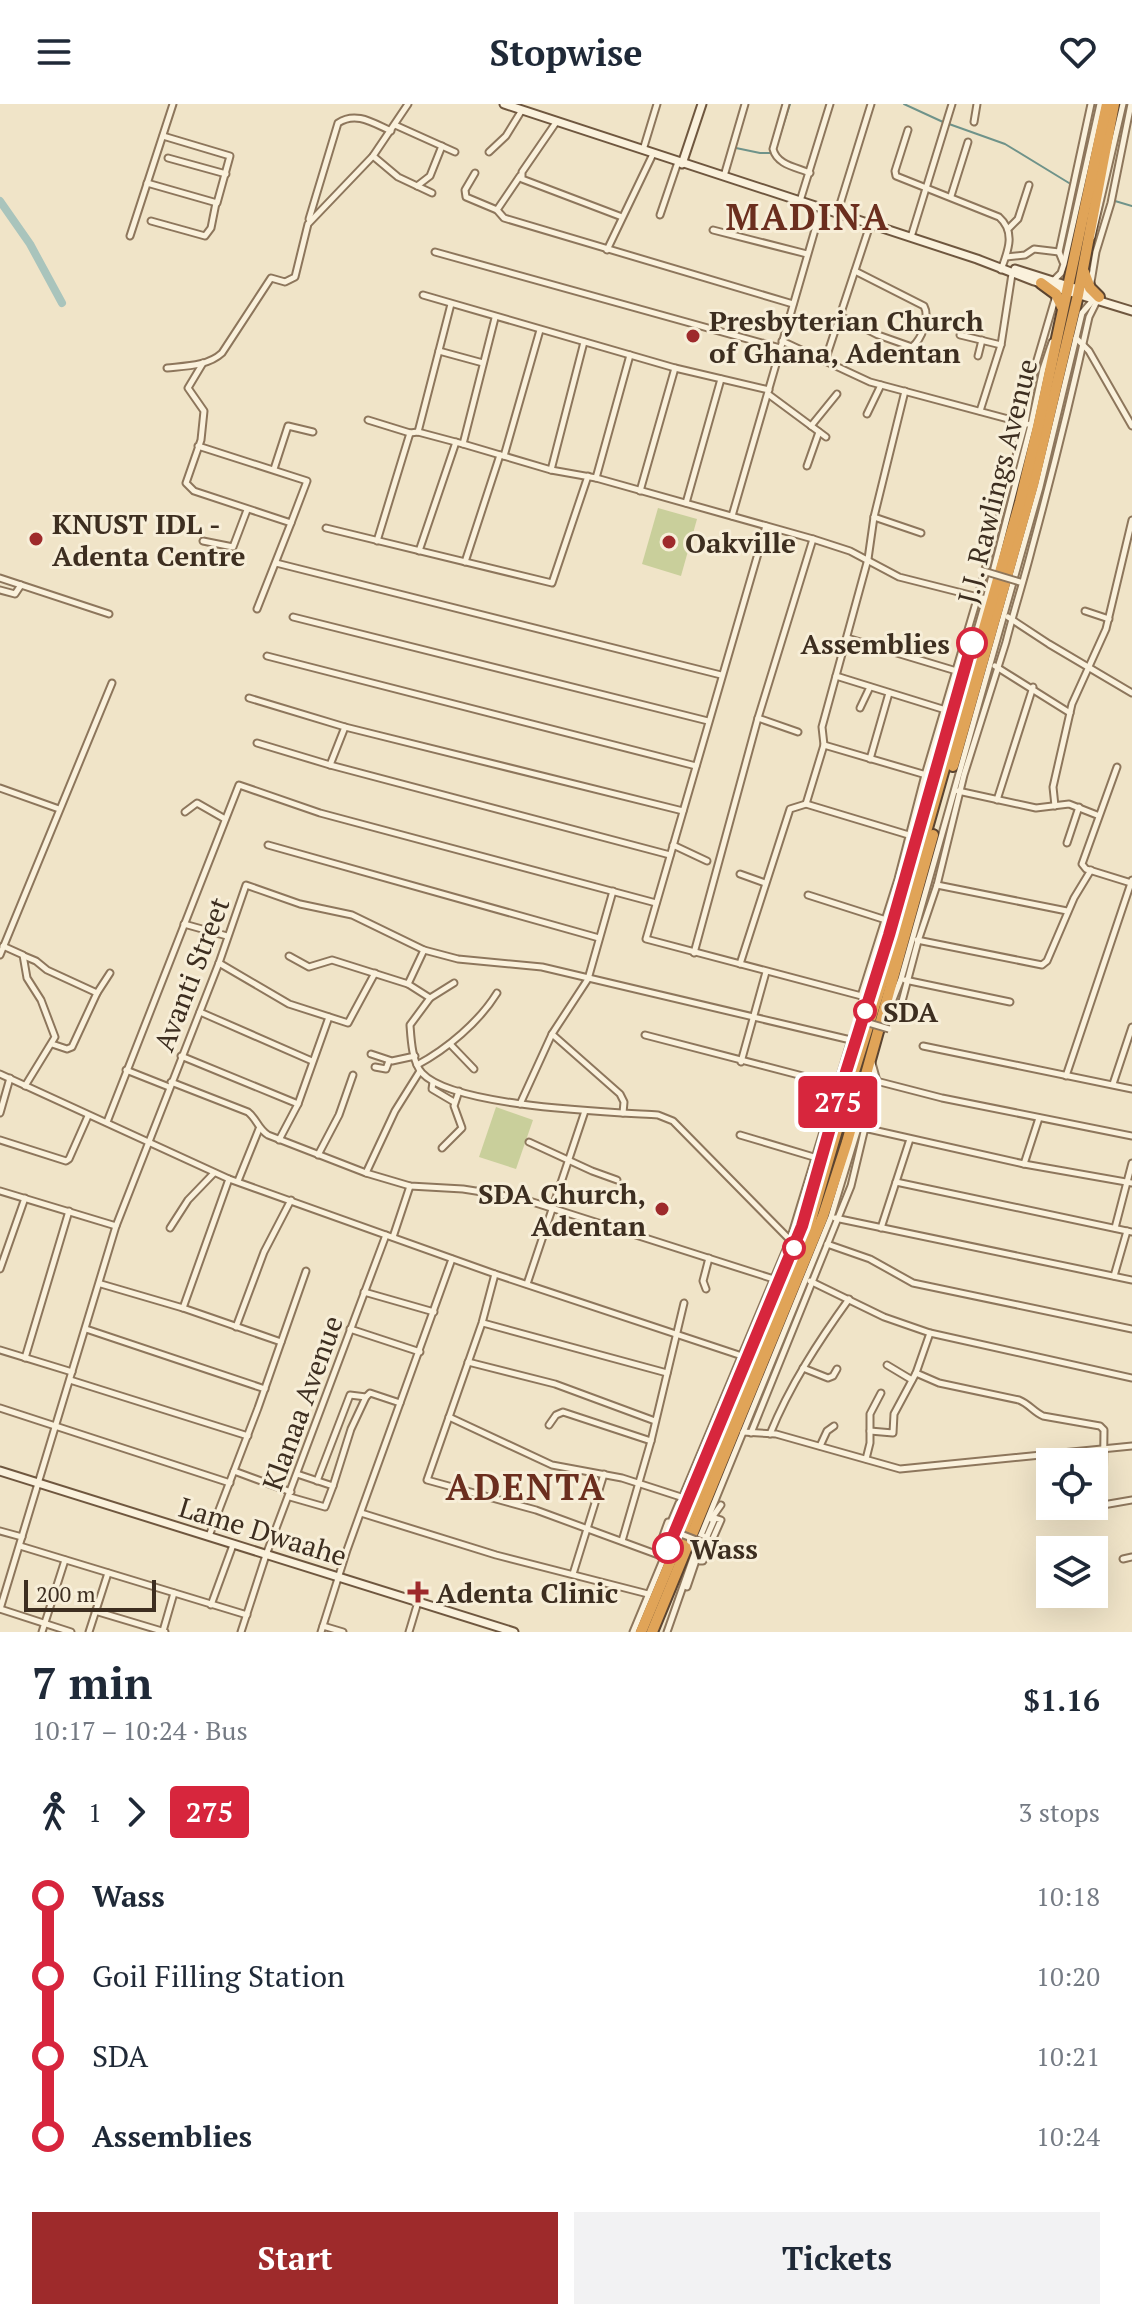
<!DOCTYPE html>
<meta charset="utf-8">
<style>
:root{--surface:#fff;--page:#f2f2f3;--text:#1f2937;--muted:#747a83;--accent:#9e2a2b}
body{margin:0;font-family:"PT Serif",serif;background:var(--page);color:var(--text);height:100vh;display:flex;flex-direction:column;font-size:30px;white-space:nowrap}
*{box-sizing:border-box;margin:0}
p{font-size:26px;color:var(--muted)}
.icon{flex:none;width:44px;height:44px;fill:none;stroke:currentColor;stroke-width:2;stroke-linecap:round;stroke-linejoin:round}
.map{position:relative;height:1528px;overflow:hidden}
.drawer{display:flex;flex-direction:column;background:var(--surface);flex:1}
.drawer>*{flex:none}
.badge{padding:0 16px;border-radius:6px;font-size:28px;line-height:52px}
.controls{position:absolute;left:1036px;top:1344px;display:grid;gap:16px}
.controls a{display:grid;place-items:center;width:72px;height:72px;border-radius:0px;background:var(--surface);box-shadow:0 8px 32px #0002;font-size:40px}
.scale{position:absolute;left:24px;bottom:20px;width:132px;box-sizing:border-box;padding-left:8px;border:4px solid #3d2e20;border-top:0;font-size:22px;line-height:28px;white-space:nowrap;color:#3d2e20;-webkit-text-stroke:6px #f7eed8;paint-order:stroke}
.map>.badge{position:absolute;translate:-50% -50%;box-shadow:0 0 0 4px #fff}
.legs{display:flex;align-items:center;gap:12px;height:88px;padding:0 32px;font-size:26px}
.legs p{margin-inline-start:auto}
.head{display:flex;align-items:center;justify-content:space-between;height:136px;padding:0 32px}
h1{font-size:44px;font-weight:800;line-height:60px}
.button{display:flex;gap:16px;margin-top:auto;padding:16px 32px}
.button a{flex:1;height:92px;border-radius:0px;background:var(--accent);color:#fff;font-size:32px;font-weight:800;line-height:92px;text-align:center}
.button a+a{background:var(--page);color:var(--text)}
ul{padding:0 32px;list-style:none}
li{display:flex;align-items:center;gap:28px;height:80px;font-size:30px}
li i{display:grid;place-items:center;width:12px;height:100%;margin:0 10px;background:currentColor}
li i::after{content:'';width:20px;height:20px;margin:-10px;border:6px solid;border-radius:50%;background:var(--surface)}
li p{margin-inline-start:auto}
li:first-child i{background:linear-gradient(#0000 50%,currentColor 0)}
li:last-child i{background:linear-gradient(currentColor 50%,#0000 0)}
header{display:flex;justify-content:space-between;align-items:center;height:104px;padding:0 32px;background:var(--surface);font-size:36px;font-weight:800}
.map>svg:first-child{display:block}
</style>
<header><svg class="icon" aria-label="menu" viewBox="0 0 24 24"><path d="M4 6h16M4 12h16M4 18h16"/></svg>Stopwise<svg class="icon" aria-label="heart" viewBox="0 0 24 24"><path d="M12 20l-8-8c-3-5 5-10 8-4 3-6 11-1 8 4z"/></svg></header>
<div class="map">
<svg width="1132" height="1528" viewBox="0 0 1132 1528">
<rect width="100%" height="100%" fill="#f0e4c8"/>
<!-- green -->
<g fill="#c9cf9b">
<polygon points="658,404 697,415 681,472 642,460"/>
<polygon points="496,1003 533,1016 516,1065 479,1053"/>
</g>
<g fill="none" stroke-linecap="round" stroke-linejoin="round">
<!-- stream -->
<g stroke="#6f938a" stroke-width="2">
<polyline points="904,0 943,18"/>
<polyline points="949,20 1005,40 1069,79"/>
<polyline points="736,44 760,49 771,49"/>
<polyline points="776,44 790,0"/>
<polyline points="1115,97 1132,102"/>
</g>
<!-- river -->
<polyline stroke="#a9c4bc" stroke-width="8" points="0,97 30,140 62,199"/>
<defs>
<g id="street">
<path d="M786,0L773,45C777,61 796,63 810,69"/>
<polyline points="557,17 522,68 522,75 622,113"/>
<polyline points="974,18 977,0"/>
<polyline points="395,21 455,48"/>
<path d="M908,26L895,67L896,72L999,113C1016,128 1008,147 1001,166"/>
<polyline points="643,46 657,0"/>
<polyline points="489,48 506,32 522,6"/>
<polyline points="373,52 398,73 432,89"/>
<polyline points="168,54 226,70"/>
<polyline points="475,69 465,86 466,93 497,106"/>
<polyline points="520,72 499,103 497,106 504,114 793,200"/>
<polyline points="724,72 745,0"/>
<polyline points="147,79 217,99 230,52 163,32"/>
<polyline points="417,82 430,72 442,42"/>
<polyline points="951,92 968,38"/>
<polyline points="800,97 830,0"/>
<polyline points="837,110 871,0"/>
<polyline points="660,111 678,58"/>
<path d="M309,115L338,19C356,7 373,19 391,27"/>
<polyline points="151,117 205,132 211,124 216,99"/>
<polyline points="1008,125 1018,115 1029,81"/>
<polyline points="713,126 807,150"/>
<polyline points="130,132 173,0"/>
<polyline points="911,133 952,0"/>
<polyline points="1092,133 1123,0"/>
<polyline points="607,146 653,50"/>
<polyline points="435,148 780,244"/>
<polyline points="1006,153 1025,151 1034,145 1059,148"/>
<polyline points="1063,158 1059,148 1091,0"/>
<polyline points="1052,178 1061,169 1064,160 1100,0"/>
<polyline points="1091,178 1096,148 1111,99 1131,0"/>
<polyline points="423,191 675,264 769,286"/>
<path d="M840,212L878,231L912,243C922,235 930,213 924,202L855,167"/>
<polyline points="960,231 1001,241"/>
<polyline points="1076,234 1089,247 1132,322"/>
<polyline points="782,237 870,278 1027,320"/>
<polyline points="439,247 483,259"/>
<polyline points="978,252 982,236"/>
<polyline points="825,257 870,121"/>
<path d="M167,264C186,262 208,262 222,249L271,174L285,178L295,173L308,120L373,52L408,0"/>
<polyline points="768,290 826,333"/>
<polyline points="980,307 1001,241 1012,170"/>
<polyline points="867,310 881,281"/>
<polyline points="368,316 410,329 418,328 463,340 551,366 596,374 813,435 850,447 899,473 986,495"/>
<polyline points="811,322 837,290"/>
<polyline points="418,328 451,200"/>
<polyline points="463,340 495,214"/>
<polyline points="198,342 307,377 291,419 194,387 186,379 201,336 204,307 188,284 203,259"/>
<polyline points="504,352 540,226"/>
<polyline points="807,362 819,328"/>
<polyline points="274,365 288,322 313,328"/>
<polyline points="551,366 584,238"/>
<polyline points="596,374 630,251"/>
<polyline points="640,387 675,264"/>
<polyline points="686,399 721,275"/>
<polyline points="732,412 821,105"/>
<polyline points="874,413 921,429"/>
<polyline points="766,422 646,835 869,894"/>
<polyline points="326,424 552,479 588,372"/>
<polyline points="203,437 233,443 247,406"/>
<polyline points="377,437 410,329"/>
<polyline points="419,447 456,338"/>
<polyline points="465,458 500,351"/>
<polyline points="276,459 721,571"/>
<polyline points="0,474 109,510"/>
<polyline points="0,486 15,490 21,481"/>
<polyline points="257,505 291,419"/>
<polyline points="1085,507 1109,515"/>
<polyline points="293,513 708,617"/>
<polyline points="1008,513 1049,540 1132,589"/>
<polyline points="847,534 963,569"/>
<polyline points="267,552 696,662"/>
<polyline points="995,562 1070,609"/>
<polyline points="836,572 952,608"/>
<polyline points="249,594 345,623 683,707"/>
<polyline points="860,604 870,583"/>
<polyline points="758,614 798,628"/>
<polyline points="257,639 330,661 670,751"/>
<polyline points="824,641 933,673"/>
<polyline points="870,655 889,589"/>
<polyline points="330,661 345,623"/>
<polyline points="1117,663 1082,760 1086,765 1131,779"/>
<polyline points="0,684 59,705"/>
<polyline points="958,687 1036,704 1069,700 1097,711"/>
<polyline points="997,696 1033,583"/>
<polyline points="806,700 824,641 822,623 868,455 874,413 905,287"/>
<polyline points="1055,702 1053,683 1072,600 1106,525 1132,416"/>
<polyline points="185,708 197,699 225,715"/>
<polyline points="1067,739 1079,703"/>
<polyline points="268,741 599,834"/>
<polyline points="673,741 707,757"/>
<polyline points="740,770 765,779"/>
<polyline points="937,781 1067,807"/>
<polyline points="808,791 886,816"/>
<polyline points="184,820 227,832"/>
<polyline points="917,836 1042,861 1047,857 1074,794 1091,766"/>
<polyline points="3,842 23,851 27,874 41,896 55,933 25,982"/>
<polyline points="694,849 758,614 813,435"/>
<polyline points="0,851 112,579"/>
<polyline points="24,852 36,857 47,866 97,889"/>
<polyline points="289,852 309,863 332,856 408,880 424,846"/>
<polyline points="219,859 289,900 348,919 375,869"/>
<polyline points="740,860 790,705 806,700 912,732"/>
<polyline points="905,876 1010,898"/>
<path d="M408,880L430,894L410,921C411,935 412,958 422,969C453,1003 610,1008 658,1011L673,1017L795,1141"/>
<polyline points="861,892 898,775 925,671 978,492 1025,319 1035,263 1055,195"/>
<polyline points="430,894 454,879"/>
<polyline points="200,908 312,957"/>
<path d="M890,908L896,909L900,905L918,837L937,781L964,671L1006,538C1014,506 1024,476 1032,444C1053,367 1072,290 1089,213L1097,197"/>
<polyline points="881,926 901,875 1040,383 1082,209 1094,195"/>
<polyline points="552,930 620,990 624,998 623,1009"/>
<polyline points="645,931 841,982"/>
<polyline points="52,940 67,945 72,943 97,889 110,869"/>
<polyline points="450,940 474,965"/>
<polyline points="923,942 1132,985"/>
<polyline points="371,950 392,957 415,952"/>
<polyline points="181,952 298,1000"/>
<polyline points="741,958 766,868"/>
<path d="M417,961C447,945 479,918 497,889"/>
<polyline points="375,963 386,965 389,957"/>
<polyline points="126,966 169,983"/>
<polyline points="0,970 229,1075 495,1170 748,1254"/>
<polyline points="853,971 942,994 1132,1032"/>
<polyline points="1066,972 1132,776"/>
<path d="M171,978L248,1008C257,1015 258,1025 268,1031L366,1069L410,1082L463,1085L520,1094L780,1177"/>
<polyline points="433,978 432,985 454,998"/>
<polyline points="1113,980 1132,923"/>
<polyline points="520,1000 552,930 588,875 613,787"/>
<polyline points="0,1009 10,974"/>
<polyline points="107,1018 239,681 320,709 656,799"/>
<polyline points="864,1024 1024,1060 1132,1079"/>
<polyline points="740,1031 817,1054"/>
<polyline points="0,1036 66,1057 69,1055 88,1012"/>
<polyline points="279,1036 298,1000 329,913"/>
<polyline points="529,1038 592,1067 617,1076"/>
<polyline points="442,1044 462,1024 454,1002 459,987"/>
<polyline points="318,1051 339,1011 353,971"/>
<polyline points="1024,1060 1039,1014"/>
<polyline points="366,1069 395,1007 420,967"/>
<polyline points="238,1077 259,1025"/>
<polyline points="896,1078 1132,1128"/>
<polyline points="0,1087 116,1122"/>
<polyline points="835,1114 1132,1176"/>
<polyline points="170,1124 188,1096 214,1069"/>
<polyline points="881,1124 910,1035"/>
<polyline points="1115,1124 1132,1059"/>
<polyline points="393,1133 410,1082"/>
<polyline points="827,1140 870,1155 913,1179 1132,1225"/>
<polyline points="0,1165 25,1094"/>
<polyline points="495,1170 482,1219 427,1376 536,1406 664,1453"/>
<polyline points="1114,1172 1127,1127"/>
<polyline points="810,1177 884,1213 930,1229 1132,1274"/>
<polyline points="101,1180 183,1204 281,1238"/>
<polyline points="527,1180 585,1007"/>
<polyline points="706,1185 703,1177 709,1154"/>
<polyline points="364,1188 434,1208"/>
<polyline points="183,1204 229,1075"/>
<polyline points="483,1219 667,1269"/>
<polyline points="236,1223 264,1148 291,1096"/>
<polyline points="86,1225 265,1285"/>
<polyline points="350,1225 420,1248"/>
<polyline points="0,1246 72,1268"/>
<polyline points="25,1254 69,1107"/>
<polyline points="468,1258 555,1280 655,1317"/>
<polyline points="887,1261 912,1276"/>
<polyline points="803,1264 828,1274 833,1272 837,1265"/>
<path d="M916,1269L939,1279L1019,1296C1029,1300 1034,1308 1043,1312L1100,1322L1104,1326L1103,1401L1132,1396"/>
<polyline points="70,1276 248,1332"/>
<polyline points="0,1304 230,1379"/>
<polyline points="449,1313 552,1361 622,1374 684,1394"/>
<polyline points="549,1321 556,1311 563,1308 651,1337"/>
<polyline points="870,1327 893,1329 894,1310 916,1269 930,1229"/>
<polyline points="743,1328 776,1330 900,1365 1132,1342"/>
<polyline points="751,1329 851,1082 876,978"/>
<path d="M770,1330C790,1281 818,1238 849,1195"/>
<polyline points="820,1342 827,1327 834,1322"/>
<polyline points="866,1355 870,1339 870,1310 881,1289"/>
<polyline points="234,1367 291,1388"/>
<polyline points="297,1370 333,1382 351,1325 366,1293"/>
<polyline points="317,1377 350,1291 366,1293 370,1289 400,1299"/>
<polyline points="290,1393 325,1403 333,1382"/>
<polyline points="682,1394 790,1136 851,936"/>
<polyline points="361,1409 496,1451 648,1490"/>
<polyline points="711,1415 721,1401"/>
<path d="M668,1425L679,1399L681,1400C675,1413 669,1427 664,1440H660L668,1418L678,1420"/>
<polyline points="0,1427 22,1433"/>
<polyline points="701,1431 709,1435 700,1457 703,1457 721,1416 715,1414 704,1439"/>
<polyline points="209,1432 258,1304 306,1167"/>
<polyline points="622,1437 651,1337 684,1199"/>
<polyline points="20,1442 247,1511"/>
<polyline points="1123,1455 1132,1453"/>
<polyline points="573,1470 604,1370"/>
<polyline points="687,1483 703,1436"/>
<polyline points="211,1501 233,1441"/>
<polyline points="0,1505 116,1122 219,859 246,781 300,800 352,811 424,846 458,855 542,863 855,937"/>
<polyline points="0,1505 71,1528"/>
<polyline points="95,1507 165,1528"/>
<polyline points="323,1522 343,1528"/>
<polyline points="163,1527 174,1489"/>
<polyline points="42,1528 65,1456"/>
<polyline points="89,1528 108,1469"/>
<polyline points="241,1528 266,1451 386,1131"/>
<polyline points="321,1528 347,1446 452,1155"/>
<polyline points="409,1528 418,1498"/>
<polyline points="633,1528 802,1122 846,968 889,831 986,495 1031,321 1043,265 1052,238"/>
<polyline points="667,1528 701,1431 831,1113 868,991 877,977 872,959"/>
</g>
<g id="secondary">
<polyline points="504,0 977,155 1034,177 1132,207"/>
<polyline points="682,60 702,0"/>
<polyline points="1015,165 1094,190"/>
<polyline points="0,1367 514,1528"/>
</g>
<g id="highway">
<polyline points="1084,168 1090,184 1099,193"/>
<polyline points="1041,179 1056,190 1062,203"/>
<polyline points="953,662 1033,381 1078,191 1114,0"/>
<polyline points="641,1528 806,1133 853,971 896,833 1020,398 1038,323 1107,0"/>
<polyline points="652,1528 823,1112 847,1038 933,731"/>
</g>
</defs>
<!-- street casing -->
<use href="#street" stroke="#8d765c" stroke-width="9"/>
<!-- secondary casing -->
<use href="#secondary" stroke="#6f573f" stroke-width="11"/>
<!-- highway casing -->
<use href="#highway" stroke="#5b4430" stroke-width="14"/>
<!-- street -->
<use href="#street" stroke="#faf1dc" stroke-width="5"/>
<!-- secondary -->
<use href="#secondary" stroke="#faf1dc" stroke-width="7"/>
<!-- highway -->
<use href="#highway" stroke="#e0a458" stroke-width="10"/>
<defs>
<g id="street-bridge">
<polyline points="980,466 1020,478"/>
<polyline points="855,915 889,925"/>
<polyline points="668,1425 704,1439"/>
</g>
</defs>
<!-- street-bridge casing -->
<use href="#street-bridge" stroke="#8d765c" stroke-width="9" stroke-linecap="butt"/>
<!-- street-bridge -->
<use href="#street-bridge" stroke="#faf1dc" stroke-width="5"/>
</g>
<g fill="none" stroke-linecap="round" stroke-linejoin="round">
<defs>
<polyline id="line-1" points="668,1444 802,1122 846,968 889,831 972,539"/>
</defs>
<!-- line-1 casing -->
<use href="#line-1" stroke="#fff" stroke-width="18"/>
<!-- line-1 -->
<use href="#line-1" stroke="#d7263d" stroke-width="12"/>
</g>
<!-- markers -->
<g fill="#9e2a2b" stroke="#f7eed8" stroke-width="3">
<circle cx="693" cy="232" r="8"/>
<circle cx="36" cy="435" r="8"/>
<circle cx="669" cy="438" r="8"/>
<circle cx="662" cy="1105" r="8"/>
<path d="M414 1476h8v8h8v8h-8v8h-8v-8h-8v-8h8z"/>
</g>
<g fill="#fff" stroke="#d7263d" stroke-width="4">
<circle cx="972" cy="539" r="14"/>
<circle cx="865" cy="907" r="10"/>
<circle cx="794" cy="1144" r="10"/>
<circle cx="668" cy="1444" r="14"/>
</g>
<g text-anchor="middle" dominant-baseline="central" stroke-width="6" stroke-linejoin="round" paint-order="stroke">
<!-- poi labels -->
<g font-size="28" font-weight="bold" fill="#3d2e20" stroke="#f7eed8" text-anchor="start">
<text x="709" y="216">Presbyterian Church<tspan x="709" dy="32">of Ghana, Adentan</tspan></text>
<text x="52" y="419">KNUST IDL -<tspan x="52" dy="32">Adenta Centre</tspan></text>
<text x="685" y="438">Oakville</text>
<text x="646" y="1089" text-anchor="end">SDA Church,<tspan x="646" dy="32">Adentan</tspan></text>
<text x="436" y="1488">Adenta Clinic</text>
</g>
<!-- street labels -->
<g font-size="28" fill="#3d2e20" stroke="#f7eed8">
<text transform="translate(997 377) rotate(-76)">J.J. Rawlings Avenue</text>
<text transform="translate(191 870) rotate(-69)">Avanti Street</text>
<text transform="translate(302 1299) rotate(-70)">Klanaa Avenue</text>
<text transform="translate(263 1427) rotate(17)">Lame Dwaahe</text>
</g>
<!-- stop labels -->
<g font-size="28" font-weight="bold" fill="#3d2e20" stroke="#f7eed8" text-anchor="start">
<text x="950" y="539" text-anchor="end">Assemblies</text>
<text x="883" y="907">SDA</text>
<text x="690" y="1444">Wass</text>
</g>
<!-- district labels -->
<g font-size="36" font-weight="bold" letter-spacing="2" fill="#6b2e1e" stroke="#f7eed8">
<text x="808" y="112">MADINA</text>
<text x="526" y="1382">ADENTA</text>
</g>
</g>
</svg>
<div class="controls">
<a><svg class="icon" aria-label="locate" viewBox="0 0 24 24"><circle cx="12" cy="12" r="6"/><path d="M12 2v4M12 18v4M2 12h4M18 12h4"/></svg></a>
<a><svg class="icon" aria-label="layers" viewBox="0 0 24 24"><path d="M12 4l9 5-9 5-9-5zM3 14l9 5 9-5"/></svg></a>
</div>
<div class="scale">200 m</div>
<b class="badge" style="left:838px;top:998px;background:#d7263d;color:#fff">275</b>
</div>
<section class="drawer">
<div class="head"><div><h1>7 min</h1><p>10:17 – 10:24 · Bus</p></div><b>$1.16</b></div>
<div class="legs"><svg class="icon" aria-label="walk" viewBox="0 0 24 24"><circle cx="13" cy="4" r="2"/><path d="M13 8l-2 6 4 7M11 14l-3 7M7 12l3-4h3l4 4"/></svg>1<svg class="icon" aria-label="forward" viewBox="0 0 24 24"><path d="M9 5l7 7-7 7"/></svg><b class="badge" style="background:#d7263d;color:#fff">275</b><p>3 stops</p></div>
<ul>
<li><i style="color:#d7263d"></i><b>Wass</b><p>10:18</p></li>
<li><i style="color:#d7263d"></i><span>Goil Filling Station</span><p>10:20</p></li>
<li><i style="color:#d7263d"></i><span>SDA</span><p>10:21</p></li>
<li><i style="color:#d7263d"></i><b>Assemblies</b><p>10:24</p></li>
</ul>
<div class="button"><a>Start</a><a>Tickets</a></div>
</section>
